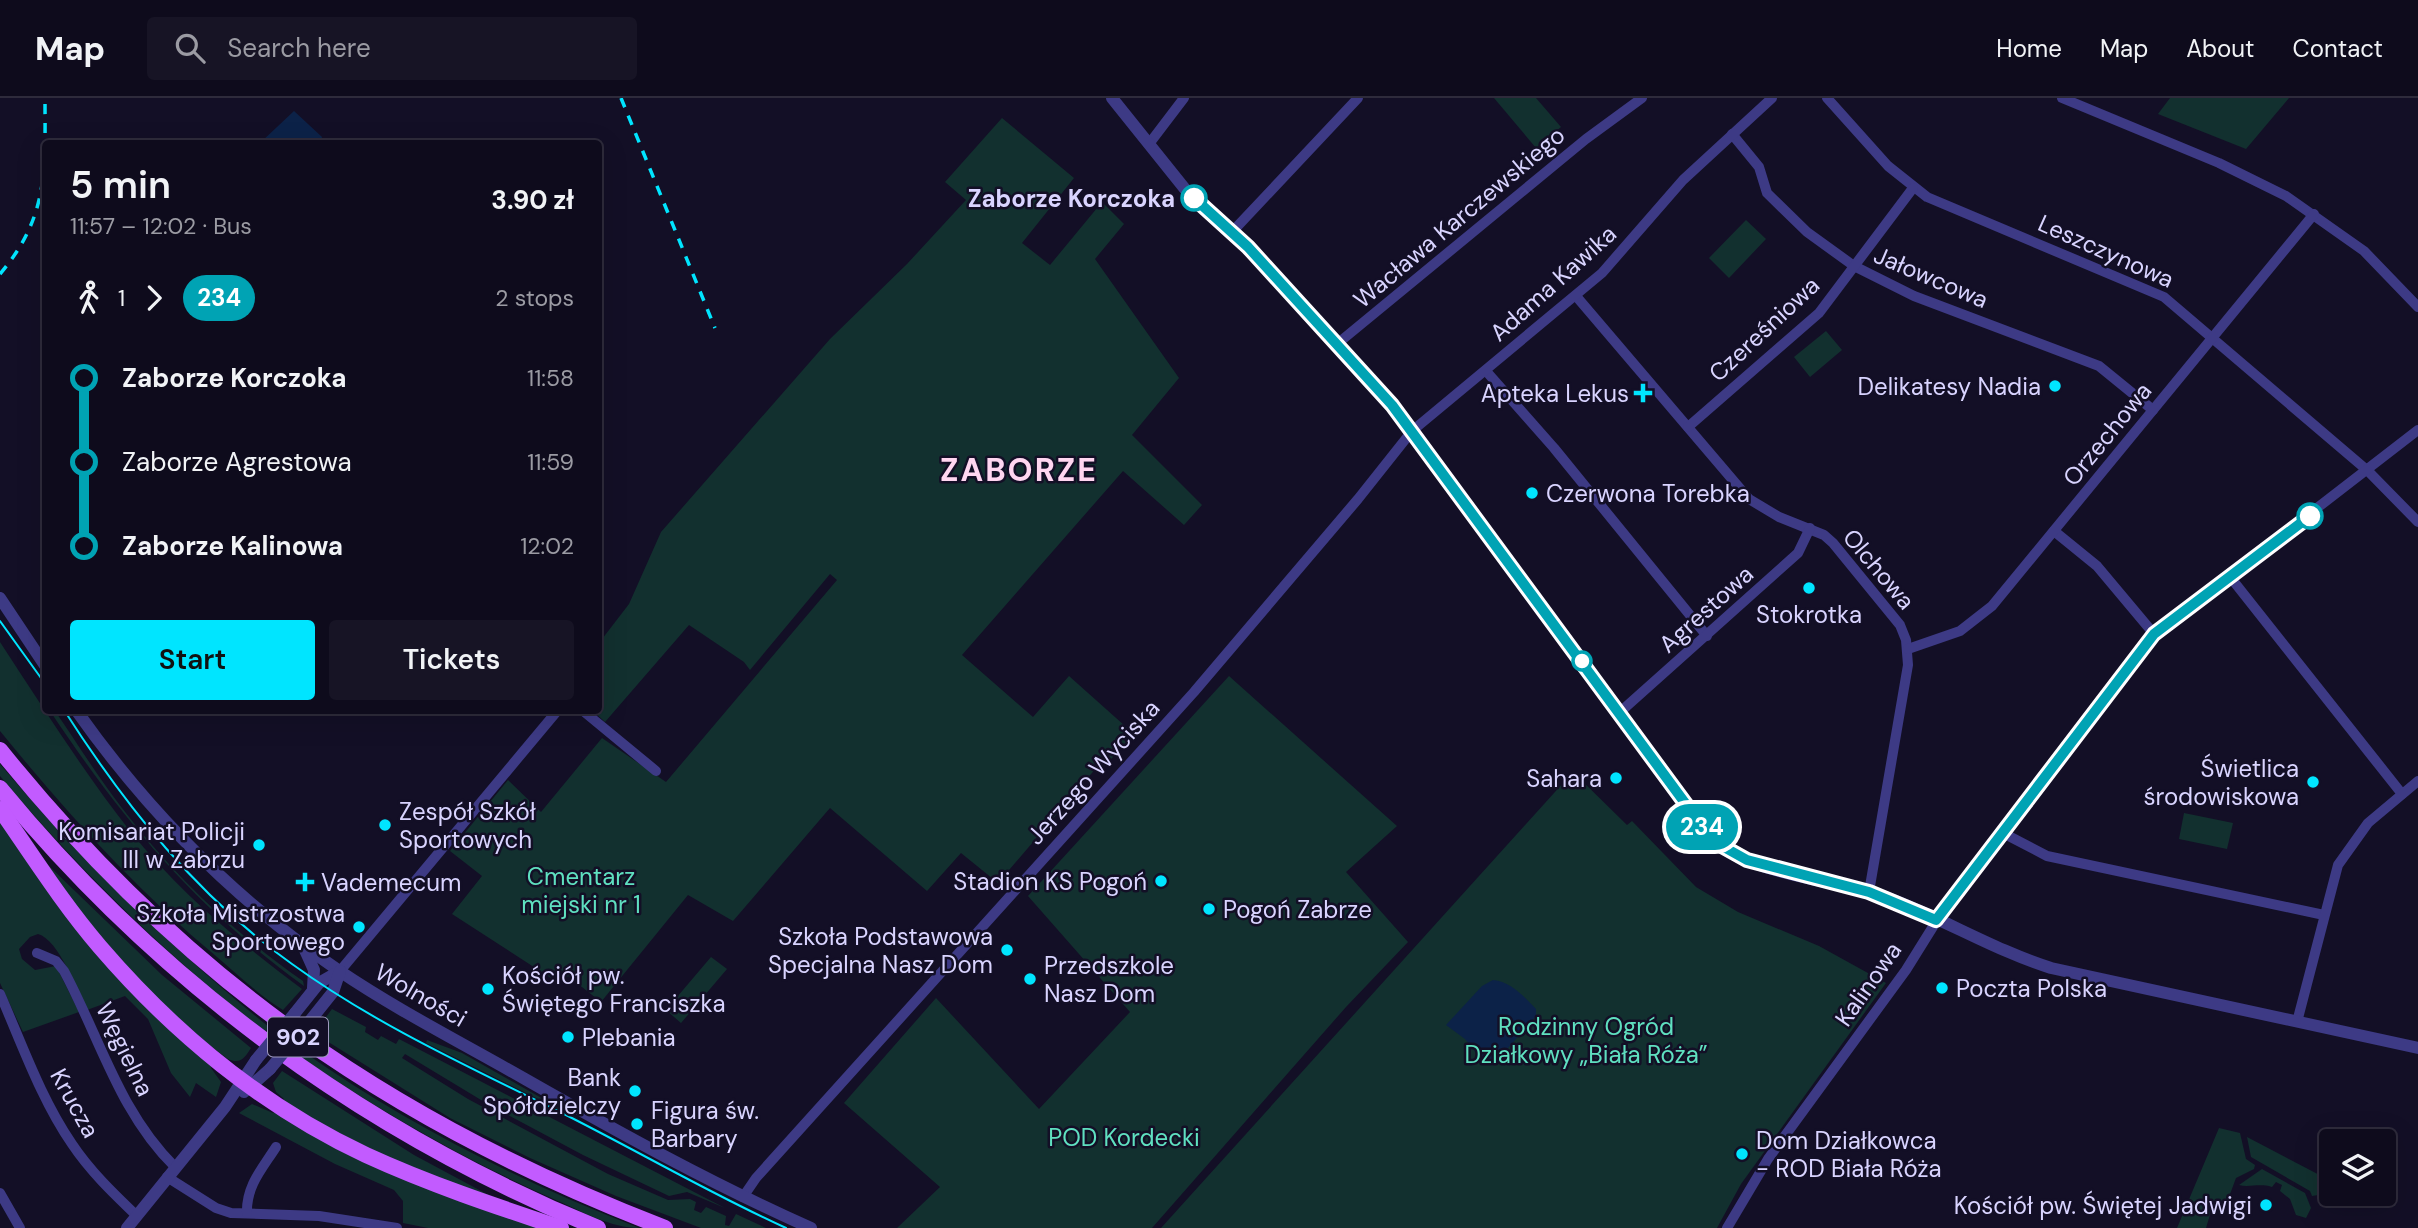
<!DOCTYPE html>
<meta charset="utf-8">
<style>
:root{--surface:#0e0b1c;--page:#171425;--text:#f1f3f6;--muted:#9b9ba3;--line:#2e2b3b;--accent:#00e5ff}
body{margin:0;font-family:"DM Sans",sans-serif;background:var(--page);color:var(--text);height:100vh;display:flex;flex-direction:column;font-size:26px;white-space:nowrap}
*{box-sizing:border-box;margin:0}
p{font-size:23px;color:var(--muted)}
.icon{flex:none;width:38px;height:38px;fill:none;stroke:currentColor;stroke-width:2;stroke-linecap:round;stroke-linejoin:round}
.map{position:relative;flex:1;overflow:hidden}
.sheet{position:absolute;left:42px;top:42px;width:560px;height:574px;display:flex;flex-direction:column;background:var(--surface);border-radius:7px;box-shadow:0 7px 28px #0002,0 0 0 2px var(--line)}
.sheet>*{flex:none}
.badge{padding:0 14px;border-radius:23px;font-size:24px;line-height:46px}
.tools{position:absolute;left:2319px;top:1031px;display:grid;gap:14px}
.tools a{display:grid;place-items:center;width:77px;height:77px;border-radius:7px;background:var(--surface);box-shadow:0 7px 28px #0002,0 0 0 2px var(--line);font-size:35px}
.map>.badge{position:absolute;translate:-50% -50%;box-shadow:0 0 0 4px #fff}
.legs{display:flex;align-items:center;gap:10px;height:77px;padding:0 28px;font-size:23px}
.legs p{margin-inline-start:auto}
.overview{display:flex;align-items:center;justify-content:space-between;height:119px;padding:0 28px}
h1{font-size:38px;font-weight:600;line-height:52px}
.button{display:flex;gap:14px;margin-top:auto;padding:14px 28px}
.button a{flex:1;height:80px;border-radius:7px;background:var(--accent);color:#111;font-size:28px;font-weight:600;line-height:80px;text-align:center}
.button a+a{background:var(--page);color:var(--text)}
ul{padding:0 28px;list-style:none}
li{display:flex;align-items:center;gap:24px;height:84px;font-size:26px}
li i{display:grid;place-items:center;width:10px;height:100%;margin:0 9px;background:currentColor}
li i::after{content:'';width:18px;height:18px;margin:-9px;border:5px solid;border-radius:50%;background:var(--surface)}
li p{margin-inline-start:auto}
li:first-child i{background:linear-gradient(#0000 50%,currentColor 0)}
li:last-child i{background:linear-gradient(currentColor 50%,#0000 0)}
header{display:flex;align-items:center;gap:42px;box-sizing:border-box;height:98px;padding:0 35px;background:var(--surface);border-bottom:2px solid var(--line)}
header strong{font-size:33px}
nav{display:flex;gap:38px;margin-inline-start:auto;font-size:24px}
.search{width:490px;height:63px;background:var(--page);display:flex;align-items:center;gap:18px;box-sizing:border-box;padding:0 24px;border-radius:7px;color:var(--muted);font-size:26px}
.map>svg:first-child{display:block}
</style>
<header>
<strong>Map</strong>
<div class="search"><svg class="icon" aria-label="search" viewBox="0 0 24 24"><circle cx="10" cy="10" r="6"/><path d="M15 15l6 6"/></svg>Search here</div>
<nav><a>Home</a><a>Map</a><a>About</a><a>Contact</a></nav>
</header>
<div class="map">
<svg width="2418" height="1130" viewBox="0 0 2418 1130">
<rect width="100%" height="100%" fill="#130f26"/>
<!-- green -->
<g fill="#12302f">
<polygon points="1494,0 1536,0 1561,29 1536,50"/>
<polygon points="2170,0 2289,0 2246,51 2158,16"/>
<polygon points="1002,20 1074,80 1022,145 1050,167 1102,104 1124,126 1095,161 1179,280 1132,337 1202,407 1184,427 1123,373 962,557 1033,619 1069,578 1134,636 1101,672 1097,669 998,785 961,755 927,793 830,710 733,823 688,797 601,904 568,878 560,886 452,816 482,778 450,753 508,682 541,714 602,640 666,684 837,482 830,476 750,572 744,564 689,527 605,624 593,613 598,612 599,545 629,506 661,434 830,241 907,166 966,102 945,84"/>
<polygon points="1746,122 1766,141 1729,180 1709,160"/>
<polygon points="1826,233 1842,252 1810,279 1794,259"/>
<path d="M0,544C42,608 83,673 130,733C179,794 239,844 302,891L283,912C260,898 238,877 217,859C136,792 66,714 0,633Z"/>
<polygon points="1229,578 1397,728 1346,774 1408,844 1346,909 1152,1130 897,1130 940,1089 844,1005 936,900 1039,1011 1130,914 1028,798"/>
<path d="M50,613H55C77,645 98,679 122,710C173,777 234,835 303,883L304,888C194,808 125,725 50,613Z"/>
<path d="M0,666C82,763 170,849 269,929L265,934C167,858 80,773 0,678Z"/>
<polygon points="1573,674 1627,727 1632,723 1696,789 1738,814 1819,848 1886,885 1741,1086 1717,1130 1161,1130"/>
<polygon points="2184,715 2233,725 2227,751 2179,741"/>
<path d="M0,719L48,787L213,966L211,970L221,984L216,999L196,985L190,999L171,975L148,921L125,898L87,912C77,892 59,842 38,836L30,839L19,851L22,861L35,872L56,868L79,914L23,934L0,885Z"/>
<path d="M48,767L162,877L251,950C245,959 241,967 228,961C155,908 98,841 48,767Z"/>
<polygon points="711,859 727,871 681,925 666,912"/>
<polygon points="332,911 366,929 365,934 378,942 381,938 396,946 399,941 725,1110 687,1094 669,1098 583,1057 491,1008 405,956 402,960 468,1001 608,1076 668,1102 690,1101 696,1104 694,1112 701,1115 706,1109 726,1118 725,1127 729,1128 736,1116 766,1130 701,1130 616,1098 530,1060 450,1020 314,935"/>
<polygon points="427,942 462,955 582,1023 426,945"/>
<path d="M301,952C406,1026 519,1083 639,1130C611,1130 583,1114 558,1103C467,1063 379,1013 297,957Z"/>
<polygon points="282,973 414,1057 496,1101 384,1059 282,1004 284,1001 276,994 273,985"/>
<polygon points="252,1006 273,1015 276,1013 545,1130 428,1130 403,1125 403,1103 394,1092 335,1066 239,1015"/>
<polygon points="2219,1030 2240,1035 2246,1061 2255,1067 2254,1071 2236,1080 2223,1115 2212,1110 2206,1130 2177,1130"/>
<polygon points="2247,1039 2331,1083 2331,1095 2312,1098 2310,1093 2251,1059"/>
<path d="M2262,1071L2305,1095L2311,1110L2306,1120L2296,1117L2290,1101L2280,1093L2282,1087L2276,1084L2272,1089C2259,1085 2249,1090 2239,1087Z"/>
</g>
<!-- water -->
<g fill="#0c2248">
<polygon points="294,13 322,39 321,45 260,45"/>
<path d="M1493,882C1512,884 1523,898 1536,911V918L1494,966L1478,957L1465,941L1446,927L1482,888Z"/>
</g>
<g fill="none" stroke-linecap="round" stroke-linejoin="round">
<!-- minor -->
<g stroke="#3d3a85" stroke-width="10">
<polyline points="1827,0 1888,68 1927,99 2164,199 2368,373 2418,424"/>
<polyline points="2062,0 2219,65 2286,98 2364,153 2418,209"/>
<polyline points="1732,36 1759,69 1767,95 1807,134 1854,168 1914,198 2099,268 2153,312"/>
<polyline points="1149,46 1184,0"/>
<polyline points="1232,134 1358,0"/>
<polyline points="1576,198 1749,401 1779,419 1824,437 1833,445 1900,527 1906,542 1908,567 1869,794"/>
<polyline points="1337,246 1586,41 1642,0"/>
<polyline points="1486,273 1554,350 1707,538"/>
<polyline points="1688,329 1819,215 1913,90"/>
<polyline points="2054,433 2097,468 2154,536"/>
<polyline points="2231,480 2402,696"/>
<polyline points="1908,551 1960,533 1992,508 2314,116"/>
<polyline points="582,612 656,673"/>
<polyline points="1619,615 1798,455 1810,430"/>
<polyline points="2001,734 2047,758 2324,817"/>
<path d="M37,855L56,863L64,873C100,940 119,1014 175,1069"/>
<polyline points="340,873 558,612"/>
<path d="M0,896C22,946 41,1001 72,1046C90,1073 113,1095 137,1118"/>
<polyline points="2297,924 2338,767 2368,725 2418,683"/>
<polyline points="167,1079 216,1110 231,1115 319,1118 397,1130"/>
<polyline points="0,1095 20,1130"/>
<polyline points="743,1099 756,1080 1194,594 1358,401 1412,333 1602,175 1683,82 1772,0"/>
<path d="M247,1115C246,1088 262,1071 276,1049"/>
<polyline points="1727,1130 1768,1061 1906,872 1949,803 2154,536 2418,332"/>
</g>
<!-- tertiary -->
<g stroke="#3d3a85" stroke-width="12">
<path d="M1112,0L1185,91L1248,149L1392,307L1701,728C1744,781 1827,778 1888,800C1944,821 1994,852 2051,870L2418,950"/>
<polyline points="0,500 46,569"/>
<path d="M76,612C148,714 234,801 338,872C397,912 462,945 525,981C618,1034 712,1086 811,1130"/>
<polyline points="305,852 314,872 313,890"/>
<polyline points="295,915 319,885 340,873"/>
<polyline points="309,924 333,894 340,873"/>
<polyline points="244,994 270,971"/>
<polyline points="127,1130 225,1009 256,962"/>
</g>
<!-- primary -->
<g stroke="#c25bff" stroke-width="16">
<path d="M0,652C184,881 392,1025 665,1130"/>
<path d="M0,690C161,886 364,1034 598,1130"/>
<path d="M0,711C32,757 63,806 100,849C173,934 263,1009 366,1057C429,1086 495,1108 561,1130"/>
</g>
<!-- tram -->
<g stroke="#00e5ff" stroke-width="2">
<polyline points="0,523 46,587"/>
<path d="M64,612C126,709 198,799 292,866C375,926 469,969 560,1014C636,1052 709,1095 786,1130"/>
</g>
<!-- rail -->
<g stroke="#00e5ff" stroke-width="3.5" stroke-dasharray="10 9" stroke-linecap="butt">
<polyline points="621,0 715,230"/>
<path d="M0,176C49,118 45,72 45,0"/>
</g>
<!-- tertiary-bridge -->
<g stroke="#3d3a85" stroke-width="12">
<polyline points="256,962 295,915"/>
<polyline points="270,971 309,924"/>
</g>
</g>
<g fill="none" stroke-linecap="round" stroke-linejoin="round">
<defs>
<polyline id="line-1" points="1194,100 1248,149 1392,307 1713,743 1747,762 1869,794 1936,822 2154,536 2310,418"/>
</defs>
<!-- line-1 casing -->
<use href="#line-1" stroke="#fff" stroke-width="16"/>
<!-- line-1 -->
<use href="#line-1" stroke="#00a3b4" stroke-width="10"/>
</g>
<!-- markers -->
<g fill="#fff" stroke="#00a3b4" stroke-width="3.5">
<circle cx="1194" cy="100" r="12"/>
<circle cx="2310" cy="418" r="12"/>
<circle cx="1582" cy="563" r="9"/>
</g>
<g fill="#00e5ff" stroke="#130f26" stroke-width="2.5">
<circle cx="2055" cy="288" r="7"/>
<path d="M1639.5 284.5h7v7h7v7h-7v7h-7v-7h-7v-7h7z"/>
<circle cx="1532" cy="395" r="7"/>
<circle cx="1809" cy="490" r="7"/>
<circle cx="1616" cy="680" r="7"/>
<circle cx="2313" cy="684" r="7"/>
<circle cx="385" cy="727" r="7"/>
<circle cx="259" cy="747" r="7"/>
<circle cx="1161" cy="783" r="7"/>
<path d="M301.5 773.5h7v7h7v7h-7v7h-7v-7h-7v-7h7z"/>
<circle cx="1209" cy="811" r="7"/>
<circle cx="359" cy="829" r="7"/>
<circle cx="1007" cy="852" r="7"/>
<circle cx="1030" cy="881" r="7"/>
<circle cx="1942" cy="890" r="7"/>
<circle cx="488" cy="891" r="7"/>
<circle cx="568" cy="939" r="7"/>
<circle cx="635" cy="993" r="7"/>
<circle cx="637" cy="1026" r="7"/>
<circle cx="1742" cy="1056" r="7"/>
<circle cx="2266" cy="1107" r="7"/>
</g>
<g text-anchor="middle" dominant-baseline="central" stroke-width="5" stroke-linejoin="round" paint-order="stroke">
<!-- shield labels -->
<rect fill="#130f26" stroke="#9e99be" stroke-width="2" x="268" y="919.5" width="60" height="39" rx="5"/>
<g font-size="23" font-weight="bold" fill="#d9d4ff">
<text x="298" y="939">902</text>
</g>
<!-- stop labels -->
<g font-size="24" font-weight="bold" fill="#d9d4ff" stroke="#130f26" text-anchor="end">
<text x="1175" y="100">Zaborze Korczoka</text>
</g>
<!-- street labels -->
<g font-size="24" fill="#d9d4ff" stroke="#130f26">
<text transform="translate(1459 119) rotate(-40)">Wacława Karczewskiego</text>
<text transform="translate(2106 153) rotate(24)">Leszczynowa</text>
<text transform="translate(1931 179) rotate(23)">Jałowcowa</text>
<text transform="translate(1553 185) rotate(-42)">Adama Kawika</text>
<text transform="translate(1764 231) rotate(-43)">Czereśniowa</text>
<text transform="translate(2107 336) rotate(-51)">Orzechowa</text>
<text transform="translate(1879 471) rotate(50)">Olchowa</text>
<text transform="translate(1706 511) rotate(-42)">Agrestowa</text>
<text transform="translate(1093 674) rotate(-48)">Jerzego Wyciska</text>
<text transform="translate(1868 886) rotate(-55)">Kalinowa</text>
<text transform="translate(421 897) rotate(30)">Wolności</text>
<text transform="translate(125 951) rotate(64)">Węgielna</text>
<text transform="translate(75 1005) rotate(61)">Krucza</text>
</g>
<!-- poi labels -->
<g font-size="24" fill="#d9d4ff" stroke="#130f26" text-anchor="end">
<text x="2041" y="288">Delikatesy Nadia</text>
<text x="1629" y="295">Apteka Lekus</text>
<text x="1546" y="395" text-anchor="start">Czerwona Torebka</text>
<text x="1809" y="516" text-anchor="middle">Stokrotka</text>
<text x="2299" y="670">Świetlica<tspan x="2299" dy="28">środowiskowa</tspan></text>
<text x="1602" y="680">Sahara</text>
<text x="399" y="713" text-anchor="start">Zespół Szkół<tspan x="399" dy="28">Sportowych</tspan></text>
<text x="245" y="733">Komisariat Policji<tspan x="245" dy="28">III w Zabrzu</tspan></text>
<text x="1147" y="783">Stadion KS Pogoń</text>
<text x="321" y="784" text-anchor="start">Vademecum</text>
<text x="1223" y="811" text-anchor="start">Pogoń Zabrze</text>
<text x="345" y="815">Szkoła Mistrzostwa<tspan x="345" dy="28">Sportowego</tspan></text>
<text x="993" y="838">Szkoła Podstawowa<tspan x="993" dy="28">Specjalna Nasz Dom</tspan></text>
<text x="1044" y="867" text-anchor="start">Przedszkole<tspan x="1044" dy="28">Nasz Dom</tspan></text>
<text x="502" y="877" text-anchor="start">Kościół pw.<tspan x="502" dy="28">Świętego Franciszka</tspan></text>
<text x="1956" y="890" text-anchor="start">Poczta Polska</text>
<text x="582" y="939" text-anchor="start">Plebania</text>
<text x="621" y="979">Bank<tspan x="621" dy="28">Spółdzielczy</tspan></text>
<text x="651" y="1012" text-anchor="start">Figura św.<tspan x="651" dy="28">Barbary</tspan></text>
<text x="1756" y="1042" text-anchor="start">Dom Działkowca<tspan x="1756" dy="28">- ROD Biała Róża</tspan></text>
<text x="2252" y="1107">Kościół pw. Świętej Jadwigi</text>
</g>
<!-- park labels -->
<g font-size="24" fill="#5fe0c0" stroke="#130f26">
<text x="581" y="778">Cmentarz<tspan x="581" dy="28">miejski nr 1</tspan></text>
<text x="1586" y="928">Rodzinny Ogród<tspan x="1586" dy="28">Działkowy „Biała Róża”</tspan></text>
<text x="1124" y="1039">POD Kordecki</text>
</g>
<!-- district labels -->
<g font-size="32" font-weight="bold" letter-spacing="2" fill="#ffd6f0" stroke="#130f26">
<text x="1019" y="372">ZABORZE</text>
</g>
</g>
</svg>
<div class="tools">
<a><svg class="icon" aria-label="layers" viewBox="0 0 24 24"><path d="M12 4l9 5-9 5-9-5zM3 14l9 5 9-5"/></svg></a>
</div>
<b class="badge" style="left:1702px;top:729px;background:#00a3b4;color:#fff">234</b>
<section class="sheet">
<div class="overview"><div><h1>5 min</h1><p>11:57 – 12:02 · Bus</p></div><b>3.90 zł</b></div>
<div class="legs"><svg class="icon" aria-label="walk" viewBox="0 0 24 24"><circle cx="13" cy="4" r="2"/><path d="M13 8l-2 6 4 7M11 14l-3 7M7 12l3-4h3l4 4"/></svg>1<svg class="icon" aria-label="forward" viewBox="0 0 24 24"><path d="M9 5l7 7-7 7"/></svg><b class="badge" style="background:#00a3b4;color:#fff">234</b><p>2 stops</p></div>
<ul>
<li><i style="color:#00a3b4"></i><b>Zaborze Korczoka</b><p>11:58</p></li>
<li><i style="color:#00a3b4"></i><span>Zaborze Agrestowa</span><p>11:59</p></li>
<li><i style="color:#00a3b4"></i><b>Zaborze Kalinowa</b><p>12:02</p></li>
</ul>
<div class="button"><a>Start</a><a>Tickets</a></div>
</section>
</div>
